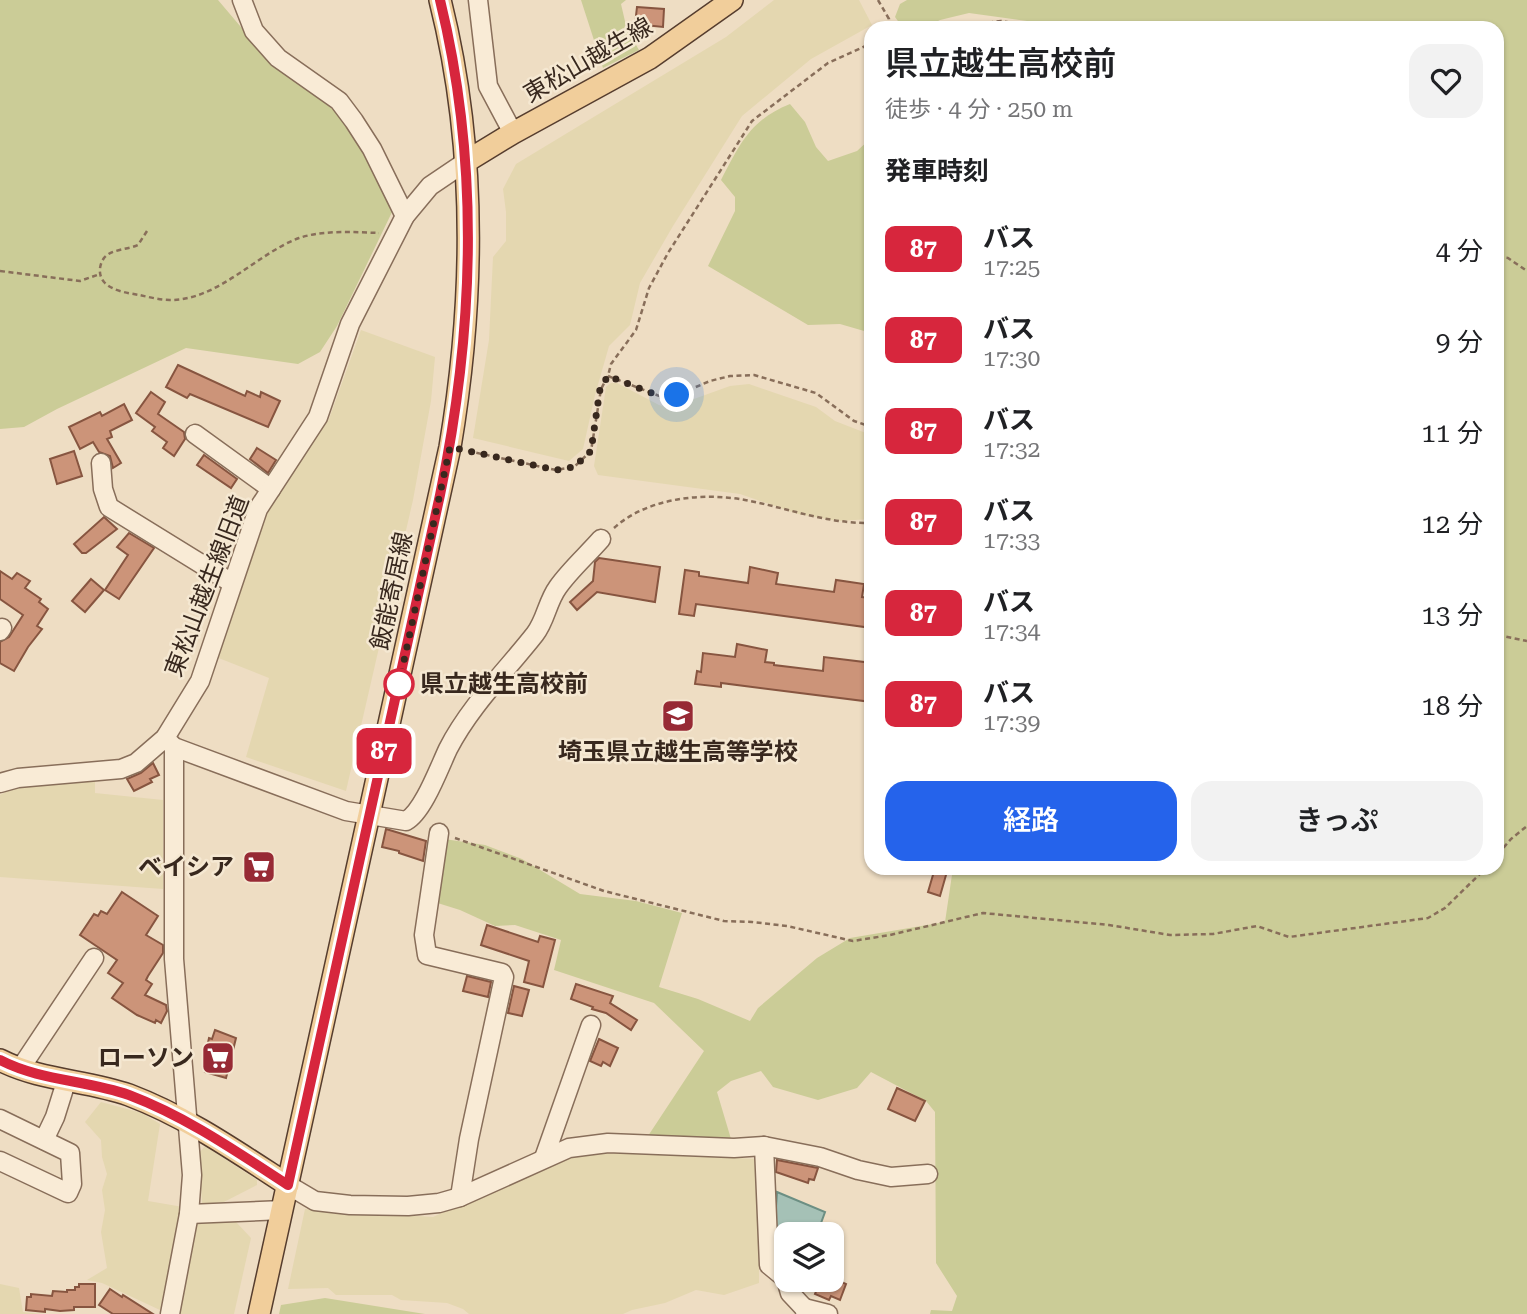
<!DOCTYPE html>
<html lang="ja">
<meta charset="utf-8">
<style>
:root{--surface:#fff;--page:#f2f2f2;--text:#202124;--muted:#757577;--accent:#2563eb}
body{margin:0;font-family:"Roboto Serif","Noto Sans JP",serif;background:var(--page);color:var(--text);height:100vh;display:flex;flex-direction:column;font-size:26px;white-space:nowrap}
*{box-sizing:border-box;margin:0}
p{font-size:23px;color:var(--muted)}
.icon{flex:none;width:38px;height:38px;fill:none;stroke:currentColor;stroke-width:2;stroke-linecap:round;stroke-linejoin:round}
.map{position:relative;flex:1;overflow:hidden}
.sheet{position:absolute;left:864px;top:21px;width:640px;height:854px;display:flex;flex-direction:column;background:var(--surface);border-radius:21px;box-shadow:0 2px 5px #0004}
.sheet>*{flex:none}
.badge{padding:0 14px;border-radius:10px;font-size:24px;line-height:46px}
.fabs{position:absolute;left:774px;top:1222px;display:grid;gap:14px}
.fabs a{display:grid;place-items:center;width:70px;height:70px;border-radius:14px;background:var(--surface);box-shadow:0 2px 5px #0004;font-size:35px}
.you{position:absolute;width:35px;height:35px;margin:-18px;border:5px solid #fff;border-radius:50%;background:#1a73e8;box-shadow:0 0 0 10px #1a73e833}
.map>.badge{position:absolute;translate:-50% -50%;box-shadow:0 0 0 4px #fff}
h2{padding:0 21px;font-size:26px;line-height:63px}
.round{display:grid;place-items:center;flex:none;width:74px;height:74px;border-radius:21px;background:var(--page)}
.overview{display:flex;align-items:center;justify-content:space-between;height:119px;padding:0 21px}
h1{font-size:33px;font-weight:600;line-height:52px}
.cta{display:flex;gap:14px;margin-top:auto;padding:14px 21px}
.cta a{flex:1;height:80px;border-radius:21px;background:var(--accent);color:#fff;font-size:28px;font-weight:600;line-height:80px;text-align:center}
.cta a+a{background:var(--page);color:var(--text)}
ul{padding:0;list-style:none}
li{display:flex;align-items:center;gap:21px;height:91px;padding:0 21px}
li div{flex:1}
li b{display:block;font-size:26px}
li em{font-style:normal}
li .badge{min-width:77px;font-weight:700;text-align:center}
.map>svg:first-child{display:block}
</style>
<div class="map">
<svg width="1527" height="1314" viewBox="0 0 1527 1314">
<rect width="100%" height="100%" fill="#eeddc3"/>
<!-- farmland -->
<g fill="#e4d7b0">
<polygon points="774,0 859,0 872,25 811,59 742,116 673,226 640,283 630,325 609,346 595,395 583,449 569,461 473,438 489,340 493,257 506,241 506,212 503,189 516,164 726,37"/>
<polygon points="361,330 435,357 431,401 413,500 346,791 246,757 269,678 216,657 261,520 299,459 329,419"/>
<polygon points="611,383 617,383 659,405 669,408 730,386 749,384 816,407 835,421 871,435 871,519 838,521 798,514 740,494 598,475 594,466 606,387"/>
<polygon points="95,780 95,793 163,800 163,889 0,877 0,795 23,783"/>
<polygon points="101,1102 142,1113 160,1124 148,1201 183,1207 160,1310 102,1283 87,1280 107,1268 101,1232 105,1210 102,1190 107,1174 102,1157 101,1140 85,1122"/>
<polygon points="205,1146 257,1180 257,1185 220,1204 202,1203 199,1153"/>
<polygon points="588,1152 759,1159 759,1283 724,1295 696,1290 665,1303 632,1310 623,1314 469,1314 463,1309 447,1303 401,1300 392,1295 336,1295 328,1288 288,1289 305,1209 433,1217 561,1159"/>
<polygon points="201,1222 236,1222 251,1238 234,1314 179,1314 196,1225"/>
<polygon points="0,1284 19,1288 23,1312 42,1314 0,1314"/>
</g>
<!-- green -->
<g fill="#cbcc97">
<path d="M0,0H218L246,33L331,108C362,129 378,175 394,208L337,326L320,352L298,364L186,348L57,409L24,427L0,429Z"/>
<polygon points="581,0 626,0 621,4 627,30 639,50 603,68"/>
<polygon points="907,0 1527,0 1527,1314 930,1314 931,1310 952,1311 957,1296 936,1263 935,1112 926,1101 871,1072 857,1088 818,1100 773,1087 761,1071 731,1081 717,1092 731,1139 648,1136 704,1051 654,1003 554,970 561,940 515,925 495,926 460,910 428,900 444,839 485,845 522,859 580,894 636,901 682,913 659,987 698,999 750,1021 758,1008 817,958 850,938 945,922 953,868 1498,868 1498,28 1031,28 1027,21 969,13 940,20 925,28 903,28 895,17 900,4"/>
<path d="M790,104L805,122L816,147L828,161L857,151L871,138V333L840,324L808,325L708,266L735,211V197L721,180C740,144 750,120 790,104Z"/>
<polygon points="325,1298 425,1314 279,1314 281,1305"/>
</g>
<!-- water -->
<path fill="#a5c1b6" stroke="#6c8f83" stroke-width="2" d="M777,1192L825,1212L817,1234H786V1265C770,1247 776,1215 777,1192Z"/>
<!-- building -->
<g fill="#cc9479" stroke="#875540" stroke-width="2">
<polygon points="637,7 664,9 663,27 635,24"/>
<polygon points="178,365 245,396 247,391 260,397 261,392 280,401 268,427 190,394 187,398 166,387"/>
<polygon points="151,392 165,402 158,414 184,432 185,439 174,456 163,448 167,442 152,431 155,427 136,413"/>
<polygon points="124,404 132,420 110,431 112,437 107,439 121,463 113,468 110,456 99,452 93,442 80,449 69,427 100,412 102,416"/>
<polygon points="257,448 276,460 268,473 250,459"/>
<polygon points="74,451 82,476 57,484 50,459"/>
<polygon points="204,455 237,479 231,488 197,465"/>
<polygon points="104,517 117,529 86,553 82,553 74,544"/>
<polygon points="129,533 154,548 119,599 105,590 128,555 117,547"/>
<polygon points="599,558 660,567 655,602 597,592 577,610 570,602 593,581 595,562"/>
<polygon points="750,567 778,573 776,584 834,592 836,580 864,584 862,597 872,598 872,628 696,604 694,616 679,614 685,570 699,572 699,576 748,583"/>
<polygon points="0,571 12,579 17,573 30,581 25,588 41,599 39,602 48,609 37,626 42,629 28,647 14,671 0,663 0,642 9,637 23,615 0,599"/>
<polygon points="91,579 104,590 85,612 72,601"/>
<polygon points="737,644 767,650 765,662 774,663 774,665 823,671 824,657 872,663 872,702 721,683 721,687 695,684 697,671 701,672 703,653 735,657"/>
<polygon points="153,763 159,775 150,779 152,782 134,791 127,779 141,773"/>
<polygon points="386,829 426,841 423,861 399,853 399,851 382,847"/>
<polygon points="935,868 948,868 940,896 928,892"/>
<polygon points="122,892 158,916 146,935 163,945 163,953 148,976 146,980 152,984 145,995 166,1005 167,1011 161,1023 156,1020 155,1023 137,1015 112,998 123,983 108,973 117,960 80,935 94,914 98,916 101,911 107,914"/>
<polygon points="487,925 538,942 540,936 555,940 543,987 524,982 529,961 481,945"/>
<polygon points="467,976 491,982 488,997 463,991"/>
<polygon points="576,984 613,996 610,1003 637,1020 631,1030 606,1013 592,1009 593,1007 571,999"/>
<polygon points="514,986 529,990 522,1016 508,1013"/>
<polygon points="215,1030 236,1038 226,1078 205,1072 207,1062 204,1061 209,1038 212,1039"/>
<polygon points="599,1039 618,1048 610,1066 603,1062 601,1066 590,1061"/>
<polygon points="897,1088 925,1101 915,1121 888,1109"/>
<polygon points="777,1160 818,1168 814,1180 809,1179 808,1183 776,1172"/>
<polygon points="821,1279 835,1279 846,1284 840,1300 831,1296 829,1300 815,1294"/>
<polygon points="79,1284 95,1284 95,1307 74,1307 74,1310 60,1311 45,1309 45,1312 26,1310 27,1297 31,1297 31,1294 52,1296 53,1291 67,1292 67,1290 75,1290 75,1287 79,1287"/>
<polygon points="110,1289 122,1297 123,1295 153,1314 113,1314 99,1305"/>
</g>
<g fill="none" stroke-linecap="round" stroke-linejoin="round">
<defs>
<g id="minor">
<polyline points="242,0 254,31 278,58 339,101 354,121 372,149 405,216"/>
<polyline points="478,0 488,86 513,133"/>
<polyline points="195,434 271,489"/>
<polyline points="101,463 103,489 109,507 232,583"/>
<polyline points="0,631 2,628"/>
<path d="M165,738L174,747L346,811L406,821C423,812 439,768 448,749C470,706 506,671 535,634C546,620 547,602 558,587C570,570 587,555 601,539"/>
<polyline points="0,783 18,778 121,769 136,763 165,738 200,681 258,509 318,417 350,324 405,216 430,186 467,161"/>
<polyline points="439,833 424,935 427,955 502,973 504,977 469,1139 460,1197"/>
<polyline points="20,1069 94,958"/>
<polyline points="0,1119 70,1153 72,1184 68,1193 0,1161"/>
<polyline points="44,1140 55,1117 66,1082"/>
<polyline points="764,1146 769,1265 786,1279 790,1293 804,1308 806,1314"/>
<polyline points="544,1158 591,1025"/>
<polyline points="288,1185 315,1201 350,1205 408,1206 439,1203 460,1197 569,1148 608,1143 734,1148 764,1146 820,1157 858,1170 891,1177 928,1174"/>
<polyline points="189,1214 283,1210"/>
<polyline points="804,1308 828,1314"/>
<polyline points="170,1314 189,1214 192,1175 174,959 174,747"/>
</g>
<g id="major">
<polyline points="467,161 513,133 650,58 732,0"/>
<path d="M0,1060C41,1081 87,1080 129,1095C187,1117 237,1152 288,1185"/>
<path d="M259,1314L450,447C475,298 477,147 440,0"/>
</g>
</defs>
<!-- minor casing -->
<use href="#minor" stroke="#886e5a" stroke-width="21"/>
<!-- major casing -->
<use href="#major" stroke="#563d2e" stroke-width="24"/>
<!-- path -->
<g stroke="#886e5a" stroke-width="2.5" stroke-dasharray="5 3.5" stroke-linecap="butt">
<polyline points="878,0 889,19 887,28"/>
<polyline points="946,28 1001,21 1043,28"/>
<path d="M147,231L138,245C127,250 111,249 104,258C99,265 98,275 104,282C112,291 128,293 139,295C149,297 160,300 170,300C219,300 256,254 299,238C323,230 354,232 379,233"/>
<polyline points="1498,257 1508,258 1527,271"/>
<polyline points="0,271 80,281 100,274"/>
<polyline points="608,376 662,397 677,395 710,381 730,376 754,375 816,393 854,421 872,427"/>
<polyline points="468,451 556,470 574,467 591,451 601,389 608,376 611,364 636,330 649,288 668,253 752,121 828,63 872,43"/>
<path d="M614,528C647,498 702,492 745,500C788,508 827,524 872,523"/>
<polyline points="1498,635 1527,641"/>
<polyline points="455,838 604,891 724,921 752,922 787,926 853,941 890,935 983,913 1109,925 1170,935 1213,934 1257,926 1289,937 1428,918 1445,908 1486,868"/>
<polyline points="1498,854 1511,839 1527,826"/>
</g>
<!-- minor -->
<use href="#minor" stroke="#f9ebd6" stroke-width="18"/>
<!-- major -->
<use href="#major" stroke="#f1ce9b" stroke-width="21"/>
</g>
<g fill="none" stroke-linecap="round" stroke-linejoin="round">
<defs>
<path id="line" d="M0,1060C40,1081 87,1080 129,1095C187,1117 237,1152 288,1185L440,495C474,332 480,163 440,0"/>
</defs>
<!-- line casing -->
<use href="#line" stroke="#fff" stroke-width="16"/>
<!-- line -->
<use href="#line" stroke="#d7263d" stroke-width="10"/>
<!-- walk -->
<polyline stroke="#38281e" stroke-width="7" stroke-dasharray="0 12.6" points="399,684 450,447 556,470 574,467 591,451 600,389 608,376 662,397 677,395"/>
</g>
<!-- icons -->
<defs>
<symbol id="school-square" viewBox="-11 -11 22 22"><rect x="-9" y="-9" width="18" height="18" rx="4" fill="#972a35" stroke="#f5e8d2"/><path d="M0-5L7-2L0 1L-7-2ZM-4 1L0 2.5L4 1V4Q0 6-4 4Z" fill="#fff"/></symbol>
<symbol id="supermarket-square" viewBox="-11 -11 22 22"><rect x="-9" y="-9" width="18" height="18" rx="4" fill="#972a35" stroke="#f5e8d2"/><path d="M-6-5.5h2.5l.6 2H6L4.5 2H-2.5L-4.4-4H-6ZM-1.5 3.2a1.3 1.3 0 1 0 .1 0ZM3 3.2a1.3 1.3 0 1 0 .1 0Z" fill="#fff"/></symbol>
</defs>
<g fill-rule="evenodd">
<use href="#school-square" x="659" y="697" width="38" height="38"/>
<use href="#supermarket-square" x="240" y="848" width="38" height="38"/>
<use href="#supermarket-square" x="199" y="1039" width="38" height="38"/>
</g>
<!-- markers -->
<circle fill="#fff" stroke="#d7263d" stroke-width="3.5" cx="399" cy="684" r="14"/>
<g text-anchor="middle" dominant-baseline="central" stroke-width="5" stroke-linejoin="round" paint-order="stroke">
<!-- street labels -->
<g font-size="24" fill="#38281e" stroke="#f5e8d2">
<text transform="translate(588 60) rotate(-30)">東松山越生線</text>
<text transform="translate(207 586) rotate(-69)">東松山越生線旧道</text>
<text transform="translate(392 591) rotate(-78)">飯能寄居線</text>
</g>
<!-- stop labels -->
<g font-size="24" font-weight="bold" fill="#38281e" stroke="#f5e8d2" text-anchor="start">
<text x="420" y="684">県立越生高校前</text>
</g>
<!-- poi labels -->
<g font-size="24" font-weight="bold" fill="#38281e" stroke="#f5e8d2" text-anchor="end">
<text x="678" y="752" text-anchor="middle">埼玉県立越生高等学校</text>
<text x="234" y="867">ベイシア</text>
<text x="194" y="1058">ローソン</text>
</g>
</g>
</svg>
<div class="fabs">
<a><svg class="icon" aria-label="layers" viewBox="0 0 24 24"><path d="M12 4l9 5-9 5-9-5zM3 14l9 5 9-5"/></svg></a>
</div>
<div class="you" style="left:677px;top:395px"></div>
<b class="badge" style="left:384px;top:751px;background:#d7263d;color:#fff">87</b>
<section class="sheet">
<div class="overview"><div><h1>県立越生高校前</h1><p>徒歩 · 4 分 · 250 m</p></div><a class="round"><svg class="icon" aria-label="heart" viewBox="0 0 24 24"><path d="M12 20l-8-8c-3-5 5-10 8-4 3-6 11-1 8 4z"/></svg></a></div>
<h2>発車時刻</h2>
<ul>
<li><span class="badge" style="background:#d7263d;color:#fff">87</span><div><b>バス</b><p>17:25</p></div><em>4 分</em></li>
<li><span class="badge" style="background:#d7263d;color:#fff">87</span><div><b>バス</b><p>17:30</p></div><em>9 分</em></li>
<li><span class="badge" style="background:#d7263d;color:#fff">87</span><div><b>バス</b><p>17:32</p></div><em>11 分</em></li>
<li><span class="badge" style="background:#d7263d;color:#fff">87</span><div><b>バス</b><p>17:33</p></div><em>12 分</em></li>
<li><span class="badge" style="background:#d7263d;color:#fff">87</span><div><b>バス</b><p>17:34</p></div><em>13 分</em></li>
<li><span class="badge" style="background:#d7263d;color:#fff">87</span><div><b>バス</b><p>17:39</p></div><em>18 分</em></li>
</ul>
<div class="cta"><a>経路</a><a>きっぷ</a></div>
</section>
</div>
